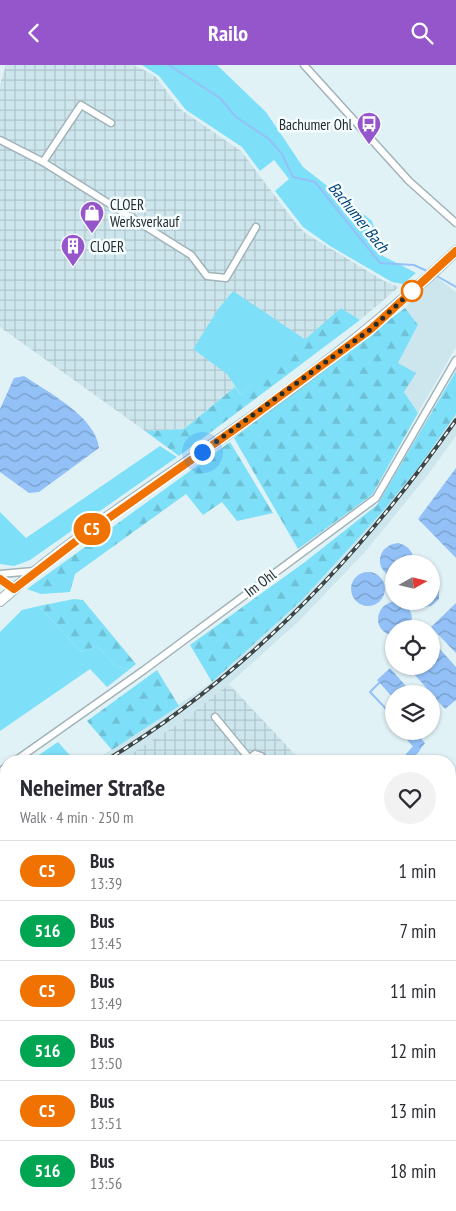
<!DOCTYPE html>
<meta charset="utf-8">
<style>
:root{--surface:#fff;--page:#f2f2f3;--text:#2b2b33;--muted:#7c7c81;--line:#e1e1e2;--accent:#9556cb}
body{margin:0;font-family:"PT Sans Narrow",sans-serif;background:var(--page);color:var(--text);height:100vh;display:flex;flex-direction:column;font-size:19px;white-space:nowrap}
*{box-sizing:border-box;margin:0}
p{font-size:16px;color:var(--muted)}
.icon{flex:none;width:28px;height:28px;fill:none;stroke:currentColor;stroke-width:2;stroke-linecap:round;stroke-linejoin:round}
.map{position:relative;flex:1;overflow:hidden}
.side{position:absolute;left:0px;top:690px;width:456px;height:456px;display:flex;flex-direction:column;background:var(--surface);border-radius:20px 20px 0 0;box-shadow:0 1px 4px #0004}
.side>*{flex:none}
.badge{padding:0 10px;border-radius:16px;font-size:18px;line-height:32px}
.needle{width:32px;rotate:82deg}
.fabs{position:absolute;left:385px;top:490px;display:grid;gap:10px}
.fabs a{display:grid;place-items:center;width:55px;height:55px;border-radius:50%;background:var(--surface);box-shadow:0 1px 4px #0004;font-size:25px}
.you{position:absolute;width:25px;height:25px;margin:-12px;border:4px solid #fff;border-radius:50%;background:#1a73e8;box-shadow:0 0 0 8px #1a73e833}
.map>.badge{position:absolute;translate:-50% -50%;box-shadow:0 0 0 2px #fff}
.round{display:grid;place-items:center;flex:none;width:52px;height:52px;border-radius:26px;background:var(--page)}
.head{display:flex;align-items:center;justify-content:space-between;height:85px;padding:0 20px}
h1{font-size:24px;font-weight:700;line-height:38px}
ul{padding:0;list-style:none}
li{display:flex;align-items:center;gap:15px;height:60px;padding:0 20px;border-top:1px solid var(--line)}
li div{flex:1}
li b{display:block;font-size:19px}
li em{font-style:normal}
li .badge{min-width:55px;font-weight:700;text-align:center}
header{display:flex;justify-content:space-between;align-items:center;height:65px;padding:0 20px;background:var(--accent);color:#fff;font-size:22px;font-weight:700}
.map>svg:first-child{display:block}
</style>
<header><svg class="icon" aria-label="back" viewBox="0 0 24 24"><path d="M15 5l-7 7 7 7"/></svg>Railo<svg class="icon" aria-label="search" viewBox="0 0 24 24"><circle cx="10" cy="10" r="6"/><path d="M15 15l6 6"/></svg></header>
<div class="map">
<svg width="456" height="1146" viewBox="0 0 456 1146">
<defs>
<pattern id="industrial-grid" width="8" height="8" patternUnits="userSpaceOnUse" patternTransform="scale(1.25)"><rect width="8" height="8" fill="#cde6ed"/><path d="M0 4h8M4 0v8" fill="none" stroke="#b0c5cc"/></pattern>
<pattern id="forest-firs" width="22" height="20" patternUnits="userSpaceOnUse" patternTransform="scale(1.25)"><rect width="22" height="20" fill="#7edff8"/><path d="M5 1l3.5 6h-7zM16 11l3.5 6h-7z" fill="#6dc0d5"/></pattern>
<pattern id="water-waves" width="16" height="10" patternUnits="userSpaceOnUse" patternTransform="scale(1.25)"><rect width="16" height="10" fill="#93c1f7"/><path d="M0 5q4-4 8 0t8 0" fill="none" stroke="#789dc8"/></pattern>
</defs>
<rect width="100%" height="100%" fill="#e0f2f6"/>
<!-- built -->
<g fill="#cde6ed">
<polygon points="435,211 456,227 456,282 418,348 404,327 398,298 418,261 405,243"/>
<polygon points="456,349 456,371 427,411 365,487 299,556 229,619 178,659 120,696 94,696 212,617 302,535 384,445 418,403"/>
</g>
<!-- industrial -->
<g fill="url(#industrial-grid)">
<polygon points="6,0 133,0 146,6 156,12 180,44 241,86 294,156 305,168 384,216 399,222 360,255 341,243 306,275 232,226 193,284 228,309 235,322 184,364 145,366 0,262 0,20"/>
<polygon points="229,619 301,696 120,696 178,659"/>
<polygon points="6,760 6,977 0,980 0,763"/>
</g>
<!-- green -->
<g fill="#7edff8">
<polygon points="142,0 217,0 266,47 303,102 372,156 383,191 416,208 403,219 392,217 330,181 303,162 275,126 289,114 274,95 260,106 242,82 186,45 159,11"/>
<polygon points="233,226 306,275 241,330 227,309 193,284 219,243"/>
<polygon points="160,381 177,392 30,495 14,501 0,499 0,447 26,473"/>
<polygon points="39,541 81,587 97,581 117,602 130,604 107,622 90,604 0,666 0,567 22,545"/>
<polygon points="58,677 75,696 30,696"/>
<polygon points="6,713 6,745 0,748 0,717"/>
<polygon points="6,977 6,1011 0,1015 0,980"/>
</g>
<!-- forest -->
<g fill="url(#forest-firs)">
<polygon points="341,243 360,255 179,391 145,366 184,364 235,322 241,330"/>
<polygon points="405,243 418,260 398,298 416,308 404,327 418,348 372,430 298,484 234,373"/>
<polygon points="456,306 456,349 418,403 384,445 302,535 212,617 190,580 305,497 377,440"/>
<polygon points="230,377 273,448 237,456 222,437 203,450 186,429 75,509 70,527 41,529 27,524"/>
<polygon points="74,534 83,535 136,599 130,604 117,602 97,581 81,587 39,541"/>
<polygon points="157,605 179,641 112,685 87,656"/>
<polygon points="456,1091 456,1119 450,1124 450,1096"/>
<polygon points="396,1140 430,1140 423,1146 388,1146"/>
</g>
<!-- water -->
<g fill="url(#water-waves)">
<path d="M24,311C48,327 96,352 99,383L39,427L29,428L0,407V344L14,313Z"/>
<polygon points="456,403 456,493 418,454"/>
<path d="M398,478C409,481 414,487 414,499H394L393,512C373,505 377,480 398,478Z"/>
<circle cx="368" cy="524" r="17"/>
<polygon points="431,510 439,518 439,534 431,541 420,542 410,536 431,536"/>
<path d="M396,536C410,540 416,551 409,564H394V571C371,567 374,538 396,536Z"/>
<polygon points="456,538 456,588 431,562"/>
<polygon points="431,574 456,602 456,635 445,644 407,601 431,601"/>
<polygon points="390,603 413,629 394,629 394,634 377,615"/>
<polygon points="415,667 425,678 418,687 407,675"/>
<polygon points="456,1020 456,1091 450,1096 450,1026"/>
<polygon points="321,1140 396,1140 388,1146 314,1146"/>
</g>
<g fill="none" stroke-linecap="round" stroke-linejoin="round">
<!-- stream -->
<g stroke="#93c1f7" stroke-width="2">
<polyline points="169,0 220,33 236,52 269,74 282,89 293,112 315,117 380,198 414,200 429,207"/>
<polyline points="435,210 456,222"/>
<polyline points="379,618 370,627 394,652"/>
<polyline points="385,643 388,643 394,649"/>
<polyline points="0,998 6,995"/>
</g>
<!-- canal -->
<g stroke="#93c1f7" stroke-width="8">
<polyline points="405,696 416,684"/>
<polyline points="450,705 456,711"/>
</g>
<defs>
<g id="minor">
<polyline points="304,0 409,116 456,158"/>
<polyline points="0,75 43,97 191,190 207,211 226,213 256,162"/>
<polyline points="43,97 81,40 111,58"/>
<polyline points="0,509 34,506"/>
<polyline points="0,514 13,524"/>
<polyline points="215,652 248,692"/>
<polyline points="15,696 144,605 376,433 456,295"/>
<polyline points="246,696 255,689 261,691 266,696"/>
<polyline points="0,707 6,702"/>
<polyline points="0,815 6,816"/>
</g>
<path id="primary" d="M0,536C71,473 152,422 229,368C310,312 385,254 456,186"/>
<polyline id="motorway" points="442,1146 456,1136"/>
</defs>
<!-- minor casing -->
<use href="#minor" stroke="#a2b3b7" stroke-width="9"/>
<!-- primary casing -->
<use href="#primary" stroke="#a2b3b7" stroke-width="12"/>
<!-- motorway casing -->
<use href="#motorway" stroke="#a2b3b7" stroke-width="14"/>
<!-- minor -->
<use href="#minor" stroke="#fff" stroke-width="6"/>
<!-- primary -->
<use href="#primary" stroke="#fff" stroke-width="10"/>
<!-- motorway -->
<use href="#motorway" stroke="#fff" stroke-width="11"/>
<defs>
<g id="rail">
<path d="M105,696C246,611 362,489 456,355"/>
<polyline points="0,754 6,751"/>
</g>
</defs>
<!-- rail casing -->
<use href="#rail" stroke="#3d4647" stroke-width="4"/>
<!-- rail -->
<use href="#rail" stroke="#f6fdff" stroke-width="2" stroke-dasharray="5.5" stroke-linecap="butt"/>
</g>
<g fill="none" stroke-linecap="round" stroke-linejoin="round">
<defs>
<polyline id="line" points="0,514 14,524 79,474 245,357 371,264 456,186"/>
</defs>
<!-- line casing -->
<use href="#line" stroke="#fff" stroke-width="11"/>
<!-- line -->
<use href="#line" stroke="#f07200" stroke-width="8"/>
<!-- walk -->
<polyline stroke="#252c2d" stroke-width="5" stroke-dasharray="0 9" points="202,387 371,264 412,226"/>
</g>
<!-- icons -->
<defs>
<symbol id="bus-pin" viewBox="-11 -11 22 30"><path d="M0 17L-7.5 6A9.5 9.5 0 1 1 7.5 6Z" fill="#9556cb" stroke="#f6fdff"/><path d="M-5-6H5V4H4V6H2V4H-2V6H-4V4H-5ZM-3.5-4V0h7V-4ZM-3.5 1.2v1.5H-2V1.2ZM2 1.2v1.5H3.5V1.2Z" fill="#fff"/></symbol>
<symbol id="shop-pin" viewBox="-11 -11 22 30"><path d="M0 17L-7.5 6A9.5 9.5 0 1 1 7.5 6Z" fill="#9556cb" stroke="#f6fdff"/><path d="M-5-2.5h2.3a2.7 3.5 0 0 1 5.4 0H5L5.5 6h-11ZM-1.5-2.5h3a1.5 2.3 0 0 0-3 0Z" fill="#fff"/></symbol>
<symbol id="building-pin" viewBox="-11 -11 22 30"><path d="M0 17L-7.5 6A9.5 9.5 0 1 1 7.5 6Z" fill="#9556cb" stroke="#f6fdff"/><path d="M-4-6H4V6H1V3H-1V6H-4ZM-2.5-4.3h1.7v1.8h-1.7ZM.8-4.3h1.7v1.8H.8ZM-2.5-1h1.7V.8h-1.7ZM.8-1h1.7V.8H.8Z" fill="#fff"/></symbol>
</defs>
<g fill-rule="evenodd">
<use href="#bus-pin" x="355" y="45" width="28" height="38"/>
<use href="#shop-pin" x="78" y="134" width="28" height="38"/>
<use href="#building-pin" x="59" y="167" width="28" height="38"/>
</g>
<!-- markers -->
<circle fill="#fff" stroke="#f07200" stroke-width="2.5" cx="412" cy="226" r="10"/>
<g text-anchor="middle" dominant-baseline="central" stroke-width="5" stroke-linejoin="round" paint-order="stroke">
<!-- poi labels -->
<g font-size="15" fill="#252c2d" stroke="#f6fdff" text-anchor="start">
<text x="352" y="59" text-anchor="end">Bachumer Ohl</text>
<text x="110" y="139">CLOER<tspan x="110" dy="17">Werksverkauf</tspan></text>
<text x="90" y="181">CLOER</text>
</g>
<!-- street labels -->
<g font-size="15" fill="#252c2d" stroke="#f6fdff">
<text transform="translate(260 518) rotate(-37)">Im Ohl</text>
</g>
<!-- water labels -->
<g font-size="16" font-style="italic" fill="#00427c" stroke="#f6fdff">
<text transform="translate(359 152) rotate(51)">Bachumer Bach</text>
</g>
</g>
</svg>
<div class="fabs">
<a><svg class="needle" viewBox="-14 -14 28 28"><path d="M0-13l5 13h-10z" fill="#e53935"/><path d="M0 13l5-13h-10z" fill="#7c7c81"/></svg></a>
<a><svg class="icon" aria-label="locate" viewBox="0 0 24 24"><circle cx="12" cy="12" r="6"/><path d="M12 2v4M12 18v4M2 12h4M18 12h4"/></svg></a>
<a><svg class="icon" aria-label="layers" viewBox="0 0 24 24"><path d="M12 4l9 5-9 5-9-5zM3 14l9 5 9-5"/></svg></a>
</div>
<div class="you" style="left:202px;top:387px"></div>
<b class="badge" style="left:92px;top:464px;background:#f07200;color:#fff">C5</b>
<section class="side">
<div class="head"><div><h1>Neheimer Straße</h1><p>Walk · 4 min · 250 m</p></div><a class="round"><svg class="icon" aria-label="heart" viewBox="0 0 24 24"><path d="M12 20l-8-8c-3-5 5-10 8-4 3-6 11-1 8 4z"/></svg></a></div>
<ul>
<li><span class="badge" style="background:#f07200;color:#fff">C5</span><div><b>Bus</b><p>13:39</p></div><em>1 min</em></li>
<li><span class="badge" style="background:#00a651;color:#fff">516</span><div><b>Bus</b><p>13:45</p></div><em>7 min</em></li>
<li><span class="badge" style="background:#f07200;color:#fff">C5</span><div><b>Bus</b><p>13:49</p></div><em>11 min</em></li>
<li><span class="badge" style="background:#00a651;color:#fff">516</span><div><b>Bus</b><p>13:50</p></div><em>12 min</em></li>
<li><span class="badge" style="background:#f07200;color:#fff">C5</span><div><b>Bus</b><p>13:51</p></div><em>13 min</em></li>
<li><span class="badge" style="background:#00a651;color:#fff">516</span><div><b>Bus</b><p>13:56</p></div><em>18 min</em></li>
</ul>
</section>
</div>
